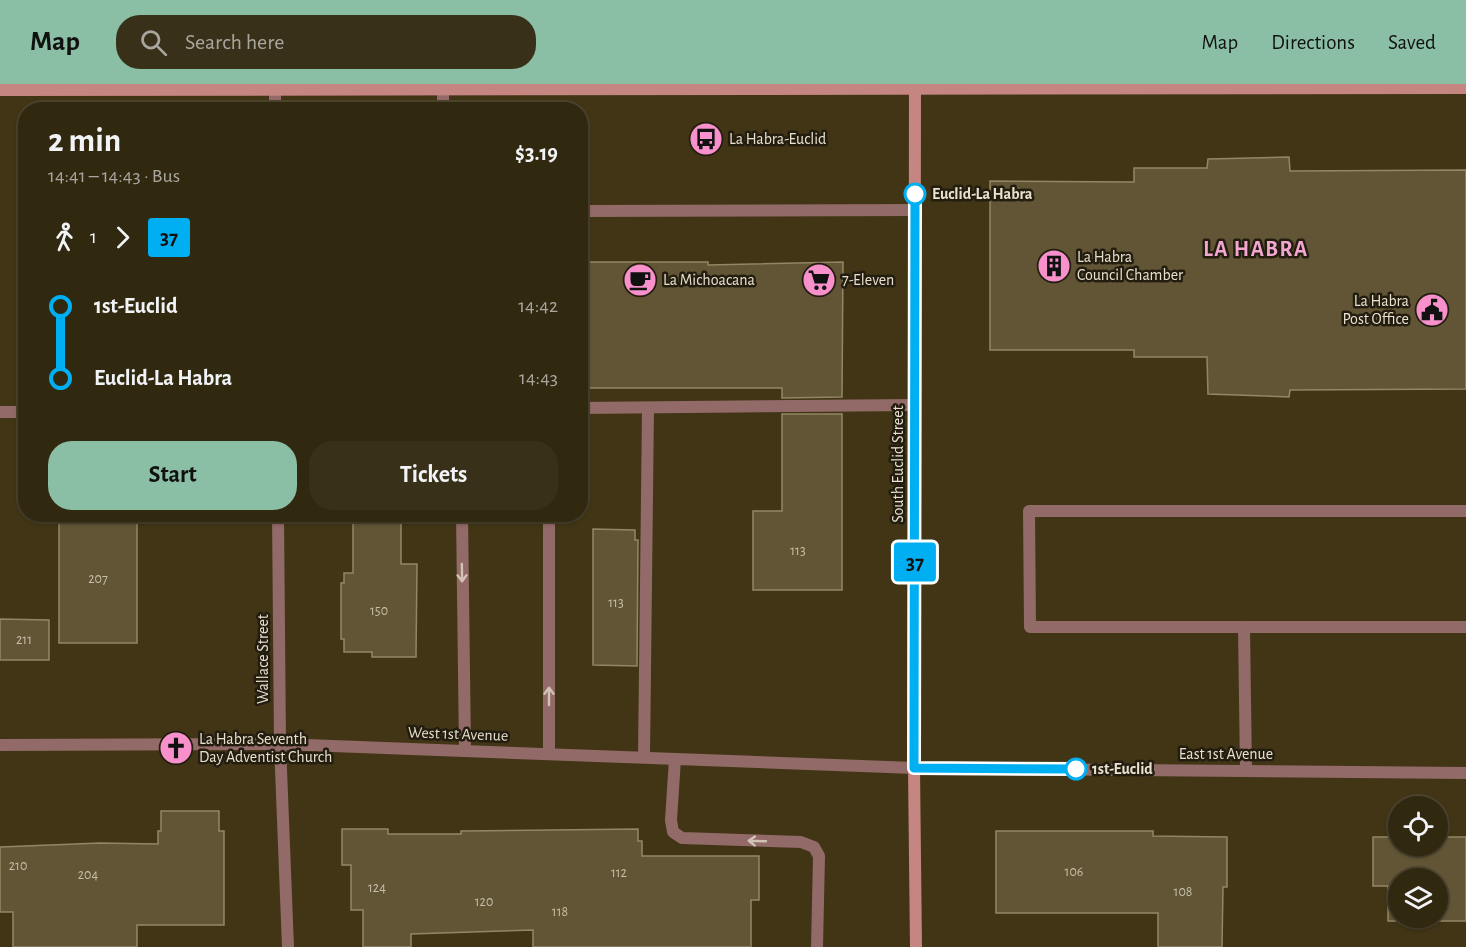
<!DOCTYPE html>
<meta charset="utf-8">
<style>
:root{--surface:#312810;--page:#393019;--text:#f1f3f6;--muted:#a8a69f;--line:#4c4430;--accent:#8abfa5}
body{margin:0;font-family:"Alegreya Sans",sans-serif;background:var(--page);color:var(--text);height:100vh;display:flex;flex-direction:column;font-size:22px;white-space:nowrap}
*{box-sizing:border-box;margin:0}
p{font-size:20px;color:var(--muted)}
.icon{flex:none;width:33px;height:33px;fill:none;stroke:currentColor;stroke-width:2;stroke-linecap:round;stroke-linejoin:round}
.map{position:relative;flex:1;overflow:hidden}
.panel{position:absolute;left:18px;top:18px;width:570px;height:420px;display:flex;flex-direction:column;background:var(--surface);border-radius:24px;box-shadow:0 2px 4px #0004,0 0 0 2px var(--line)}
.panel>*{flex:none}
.badge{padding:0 12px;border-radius:4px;font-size:21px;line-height:39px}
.buttons{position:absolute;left:1388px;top:712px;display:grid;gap:12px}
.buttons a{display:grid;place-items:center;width:60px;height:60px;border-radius:50%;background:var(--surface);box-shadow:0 2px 4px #0004,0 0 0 2px var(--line);font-size:30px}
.map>.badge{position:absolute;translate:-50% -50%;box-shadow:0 0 0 3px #fff}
.legs{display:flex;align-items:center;gap:9px;height:66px;padding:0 30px;font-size:20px}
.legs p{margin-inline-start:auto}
.overview{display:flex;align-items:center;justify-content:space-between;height:102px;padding:0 30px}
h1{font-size:33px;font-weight:700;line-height:45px}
.action{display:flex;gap:12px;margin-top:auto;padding:12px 30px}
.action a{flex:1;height:69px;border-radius:24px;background:var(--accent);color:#111;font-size:24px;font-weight:700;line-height:69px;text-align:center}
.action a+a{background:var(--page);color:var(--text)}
ul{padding:0 30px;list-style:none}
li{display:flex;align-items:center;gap:21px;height:72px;font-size:22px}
li i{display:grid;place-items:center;width:9px;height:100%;margin:0 8px;background:currentColor}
li i::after{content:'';width:15px;height:15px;margin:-8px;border:4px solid;border-radius:50%;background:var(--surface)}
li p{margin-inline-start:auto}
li:first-child i{background:linear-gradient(#0000 50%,currentColor 0)}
li:last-child i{background:linear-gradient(currentColor 50%,#0000 0)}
header{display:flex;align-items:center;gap:36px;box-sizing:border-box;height:84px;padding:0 30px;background:var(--accent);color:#111}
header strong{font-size:28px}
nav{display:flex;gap:33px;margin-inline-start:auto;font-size:21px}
.search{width:420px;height:54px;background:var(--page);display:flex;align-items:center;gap:15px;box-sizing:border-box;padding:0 21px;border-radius:24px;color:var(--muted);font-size:22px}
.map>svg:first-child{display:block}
</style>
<header>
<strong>Map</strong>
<div class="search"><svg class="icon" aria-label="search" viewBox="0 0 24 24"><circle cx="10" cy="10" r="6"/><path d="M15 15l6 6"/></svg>Search here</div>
<nav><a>Map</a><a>Directions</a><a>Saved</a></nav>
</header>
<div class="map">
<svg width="1466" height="863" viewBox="0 0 1466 863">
<rect width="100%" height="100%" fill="#413516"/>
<!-- building -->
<g fill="#615535" stroke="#938665" stroke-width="1.5" fill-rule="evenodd">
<polygon points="1289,73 1290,87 1466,86 1466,305 1290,306 1289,313 1208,310 1207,273 1134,273 1134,266 990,266 990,97 1134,98 1134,84 1207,84 1208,75"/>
<polygon points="580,178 708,178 708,181 843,178 842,313 782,314 782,304 580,304"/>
<polygon points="782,330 842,330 842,506 753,506 753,427 782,427"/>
<polygon points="353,430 401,430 401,480 417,480 416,573 372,573 372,568 344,568 344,555 341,555 341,499 344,499 344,489 353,489"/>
<rect x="59" y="432" width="78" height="127"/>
<polygon points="593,445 635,446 635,456 638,456 637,582 593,581"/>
<polygon points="0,535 49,536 49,576 0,576"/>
<polygon points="161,727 219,727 219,747 224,747 224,841 137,841 137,863 13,863 13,828 0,828 0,763 100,759 158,760 158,747 161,747"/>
<polygon points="342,745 388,745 388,750 461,750 461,747 638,745 638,757 642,757 642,772 759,772 759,816 751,816 751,863 533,863 533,846 411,850 411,863 363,863 363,826 351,826 351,781 342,781"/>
<polygon points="996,747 1153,747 1153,752 1227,753 1227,803 1223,803 1222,863 1158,863 1158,829 996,829"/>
<path d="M1373,753H1398V762H1437V753H1466V837H1388V802H1373ZM1398,795H1437V834H1398Z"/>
</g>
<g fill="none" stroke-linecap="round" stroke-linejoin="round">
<!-- lane -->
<g stroke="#926a67" stroke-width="12">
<polyline points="443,6 443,26"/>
<polyline points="580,127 915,126"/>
<polyline points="580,324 915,321"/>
<polyline points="0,328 26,328"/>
<polyline points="1466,427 1029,427 1030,543 1466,543"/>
<polyline points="462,430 465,667"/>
<polyline points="549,430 549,670"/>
<polyline points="1244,544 1246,686"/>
<polyline points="644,673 648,324"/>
<polyline points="675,675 671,736 673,748 682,754 801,758 814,763 819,772 817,863"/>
</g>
<!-- street -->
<g stroke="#926a67" stroke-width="12">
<polyline points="275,6 275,26"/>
<polyline points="278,430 280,660 288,863"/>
<polyline points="0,661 280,660 914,684 1466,689"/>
</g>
<!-- secondary -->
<g stroke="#c58682" stroke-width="12">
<polyline points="915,0 914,684 916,863"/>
<polyline points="0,6 1466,4"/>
</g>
</g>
<!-- one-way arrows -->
<defs><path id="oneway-shaft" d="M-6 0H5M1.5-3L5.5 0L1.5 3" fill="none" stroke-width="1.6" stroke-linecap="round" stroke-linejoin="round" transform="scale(1.5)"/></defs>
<g stroke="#d2c3b5">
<use href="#oneway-shaft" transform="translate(462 489) rotate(89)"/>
<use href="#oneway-shaft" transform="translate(549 612) rotate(-90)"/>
<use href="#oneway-shaft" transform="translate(757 757) rotate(-178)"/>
</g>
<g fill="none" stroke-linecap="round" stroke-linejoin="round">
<defs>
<polyline id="line-1" points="915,110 914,684 1076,685"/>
</defs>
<!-- line-1 casing -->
<use href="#line-1" stroke="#fff" stroke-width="14"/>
<!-- line-1 -->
<use href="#line-1" stroke="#00aff2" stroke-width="9"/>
</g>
<!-- icons -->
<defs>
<symbol id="bus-disc" viewBox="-11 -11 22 22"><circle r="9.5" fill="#f890cb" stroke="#231d10"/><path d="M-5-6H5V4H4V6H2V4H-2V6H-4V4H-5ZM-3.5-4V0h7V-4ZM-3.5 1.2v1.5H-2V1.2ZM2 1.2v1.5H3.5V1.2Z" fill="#111"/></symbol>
<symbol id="building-disc" viewBox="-11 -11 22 22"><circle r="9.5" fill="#f890cb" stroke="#231d10"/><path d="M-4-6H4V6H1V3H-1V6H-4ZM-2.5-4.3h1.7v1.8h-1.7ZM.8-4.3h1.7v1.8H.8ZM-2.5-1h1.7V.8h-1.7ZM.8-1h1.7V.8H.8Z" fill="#111"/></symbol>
<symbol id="cafe-disc" viewBox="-11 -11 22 22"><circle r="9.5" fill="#f890cb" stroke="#231d10"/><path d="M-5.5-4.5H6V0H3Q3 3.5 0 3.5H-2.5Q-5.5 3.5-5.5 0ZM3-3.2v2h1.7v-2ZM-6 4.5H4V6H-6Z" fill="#111"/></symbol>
<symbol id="supermarket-disc" viewBox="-11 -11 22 22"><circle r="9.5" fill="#f890cb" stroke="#231d10"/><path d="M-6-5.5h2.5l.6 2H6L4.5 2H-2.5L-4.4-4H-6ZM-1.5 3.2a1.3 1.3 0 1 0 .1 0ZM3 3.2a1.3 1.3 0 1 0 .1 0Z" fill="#111"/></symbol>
<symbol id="civic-disc" viewBox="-11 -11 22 22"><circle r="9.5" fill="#f890cb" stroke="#231d10"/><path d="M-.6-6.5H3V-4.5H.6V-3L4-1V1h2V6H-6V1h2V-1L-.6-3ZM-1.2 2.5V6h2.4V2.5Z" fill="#111"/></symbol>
<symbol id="church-disc" viewBox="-11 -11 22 22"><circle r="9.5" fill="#f890cb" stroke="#231d10"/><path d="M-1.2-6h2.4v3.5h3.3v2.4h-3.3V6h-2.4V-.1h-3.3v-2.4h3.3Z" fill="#111"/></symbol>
</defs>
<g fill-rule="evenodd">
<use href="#bus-disc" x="687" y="36" width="38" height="38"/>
<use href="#building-disc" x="1035" y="163" width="38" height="38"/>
<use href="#cafe-disc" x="621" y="177" width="38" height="38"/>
<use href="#supermarket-disc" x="800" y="177" width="38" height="38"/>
<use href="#civic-disc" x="1413" y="207" width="38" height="38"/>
<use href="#church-disc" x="157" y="645" width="38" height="38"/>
</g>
<!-- markers -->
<g fill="#fff" stroke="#00aff2" stroke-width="3">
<circle cx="915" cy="110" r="10"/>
<circle cx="1076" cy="685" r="10"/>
</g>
<g text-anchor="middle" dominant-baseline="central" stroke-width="5" stroke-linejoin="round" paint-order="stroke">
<!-- number labels -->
<g font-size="14" fill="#c6bea8">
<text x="798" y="467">113</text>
<text x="98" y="495">207</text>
<text x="616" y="519">113</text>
<text x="379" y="527">150</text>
<text x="24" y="556">211</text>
<text x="18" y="782">210</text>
<text x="1074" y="788">106</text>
<text x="619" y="789">112</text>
<text x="88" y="791">204</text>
<text x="377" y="804">124</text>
<text x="1183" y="808">108</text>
<text x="484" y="818">120</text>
<text x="560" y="828">118</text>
</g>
<!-- poi labels -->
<g font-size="16" fill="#e8e1cf" stroke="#231d10" text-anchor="start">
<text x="729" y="55">La Habra-Euclid</text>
<text x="1077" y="173">La Habra<tspan x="1077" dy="18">Council Chamber</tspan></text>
<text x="663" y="196">La Michoacana</text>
<text x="842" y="196">7-Eleven</text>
<text x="1409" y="217" text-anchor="end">La Habra<tspan x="1409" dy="18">Post Office</tspan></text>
<text x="199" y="655">La Habra Seventh<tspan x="199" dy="18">Day Adventist Church</tspan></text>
</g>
<!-- stop labels -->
<g font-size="16" font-weight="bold" fill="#e8e1cf" stroke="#231d10" text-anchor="start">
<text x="932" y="110">Euclid-La Habra</text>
<text x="1092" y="685">1st-Euclid</text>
</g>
<!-- street labels -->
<g font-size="16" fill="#e8e1cf" stroke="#231d10">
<text transform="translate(898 380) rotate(-90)">South Euclid Street</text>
<text transform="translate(263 575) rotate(-90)">Wallace Street</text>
<text transform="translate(458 650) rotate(2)">West 1st Avenue</text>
<text x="1226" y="670">East 1st Avenue</text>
</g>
<!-- district labels -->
<g font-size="22" font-weight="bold" letter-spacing="1.5" fill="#f1a7d0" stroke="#231d10">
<text x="1256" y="165">LA HABRA</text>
</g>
</g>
</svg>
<div class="buttons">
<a><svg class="icon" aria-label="locate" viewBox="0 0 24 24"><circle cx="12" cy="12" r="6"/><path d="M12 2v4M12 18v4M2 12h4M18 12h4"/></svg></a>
<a><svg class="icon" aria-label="layers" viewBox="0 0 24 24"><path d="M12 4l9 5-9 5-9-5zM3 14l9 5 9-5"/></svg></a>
</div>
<b class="badge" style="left:915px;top:478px;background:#00aff2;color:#111">37</b>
<section class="panel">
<div class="overview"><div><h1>2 min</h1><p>14:41 – 14:43 · Bus</p></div><b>$3.19</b></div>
<div class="legs"><svg class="icon" aria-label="walk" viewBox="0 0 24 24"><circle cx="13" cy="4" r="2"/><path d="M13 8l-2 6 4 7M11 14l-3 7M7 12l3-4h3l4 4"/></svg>1<svg class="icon" aria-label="forward" viewBox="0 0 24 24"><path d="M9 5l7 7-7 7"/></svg><b class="badge" style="background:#00aff2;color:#111">37</b></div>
<ul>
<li><i style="color:#00aff2"></i><b>1st-Euclid</b><p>14:42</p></li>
<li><i style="color:#00aff2"></i><b>Euclid-La Habra</b><p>14:43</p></li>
</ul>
<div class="action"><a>Start</a><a>Tickets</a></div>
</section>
</div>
